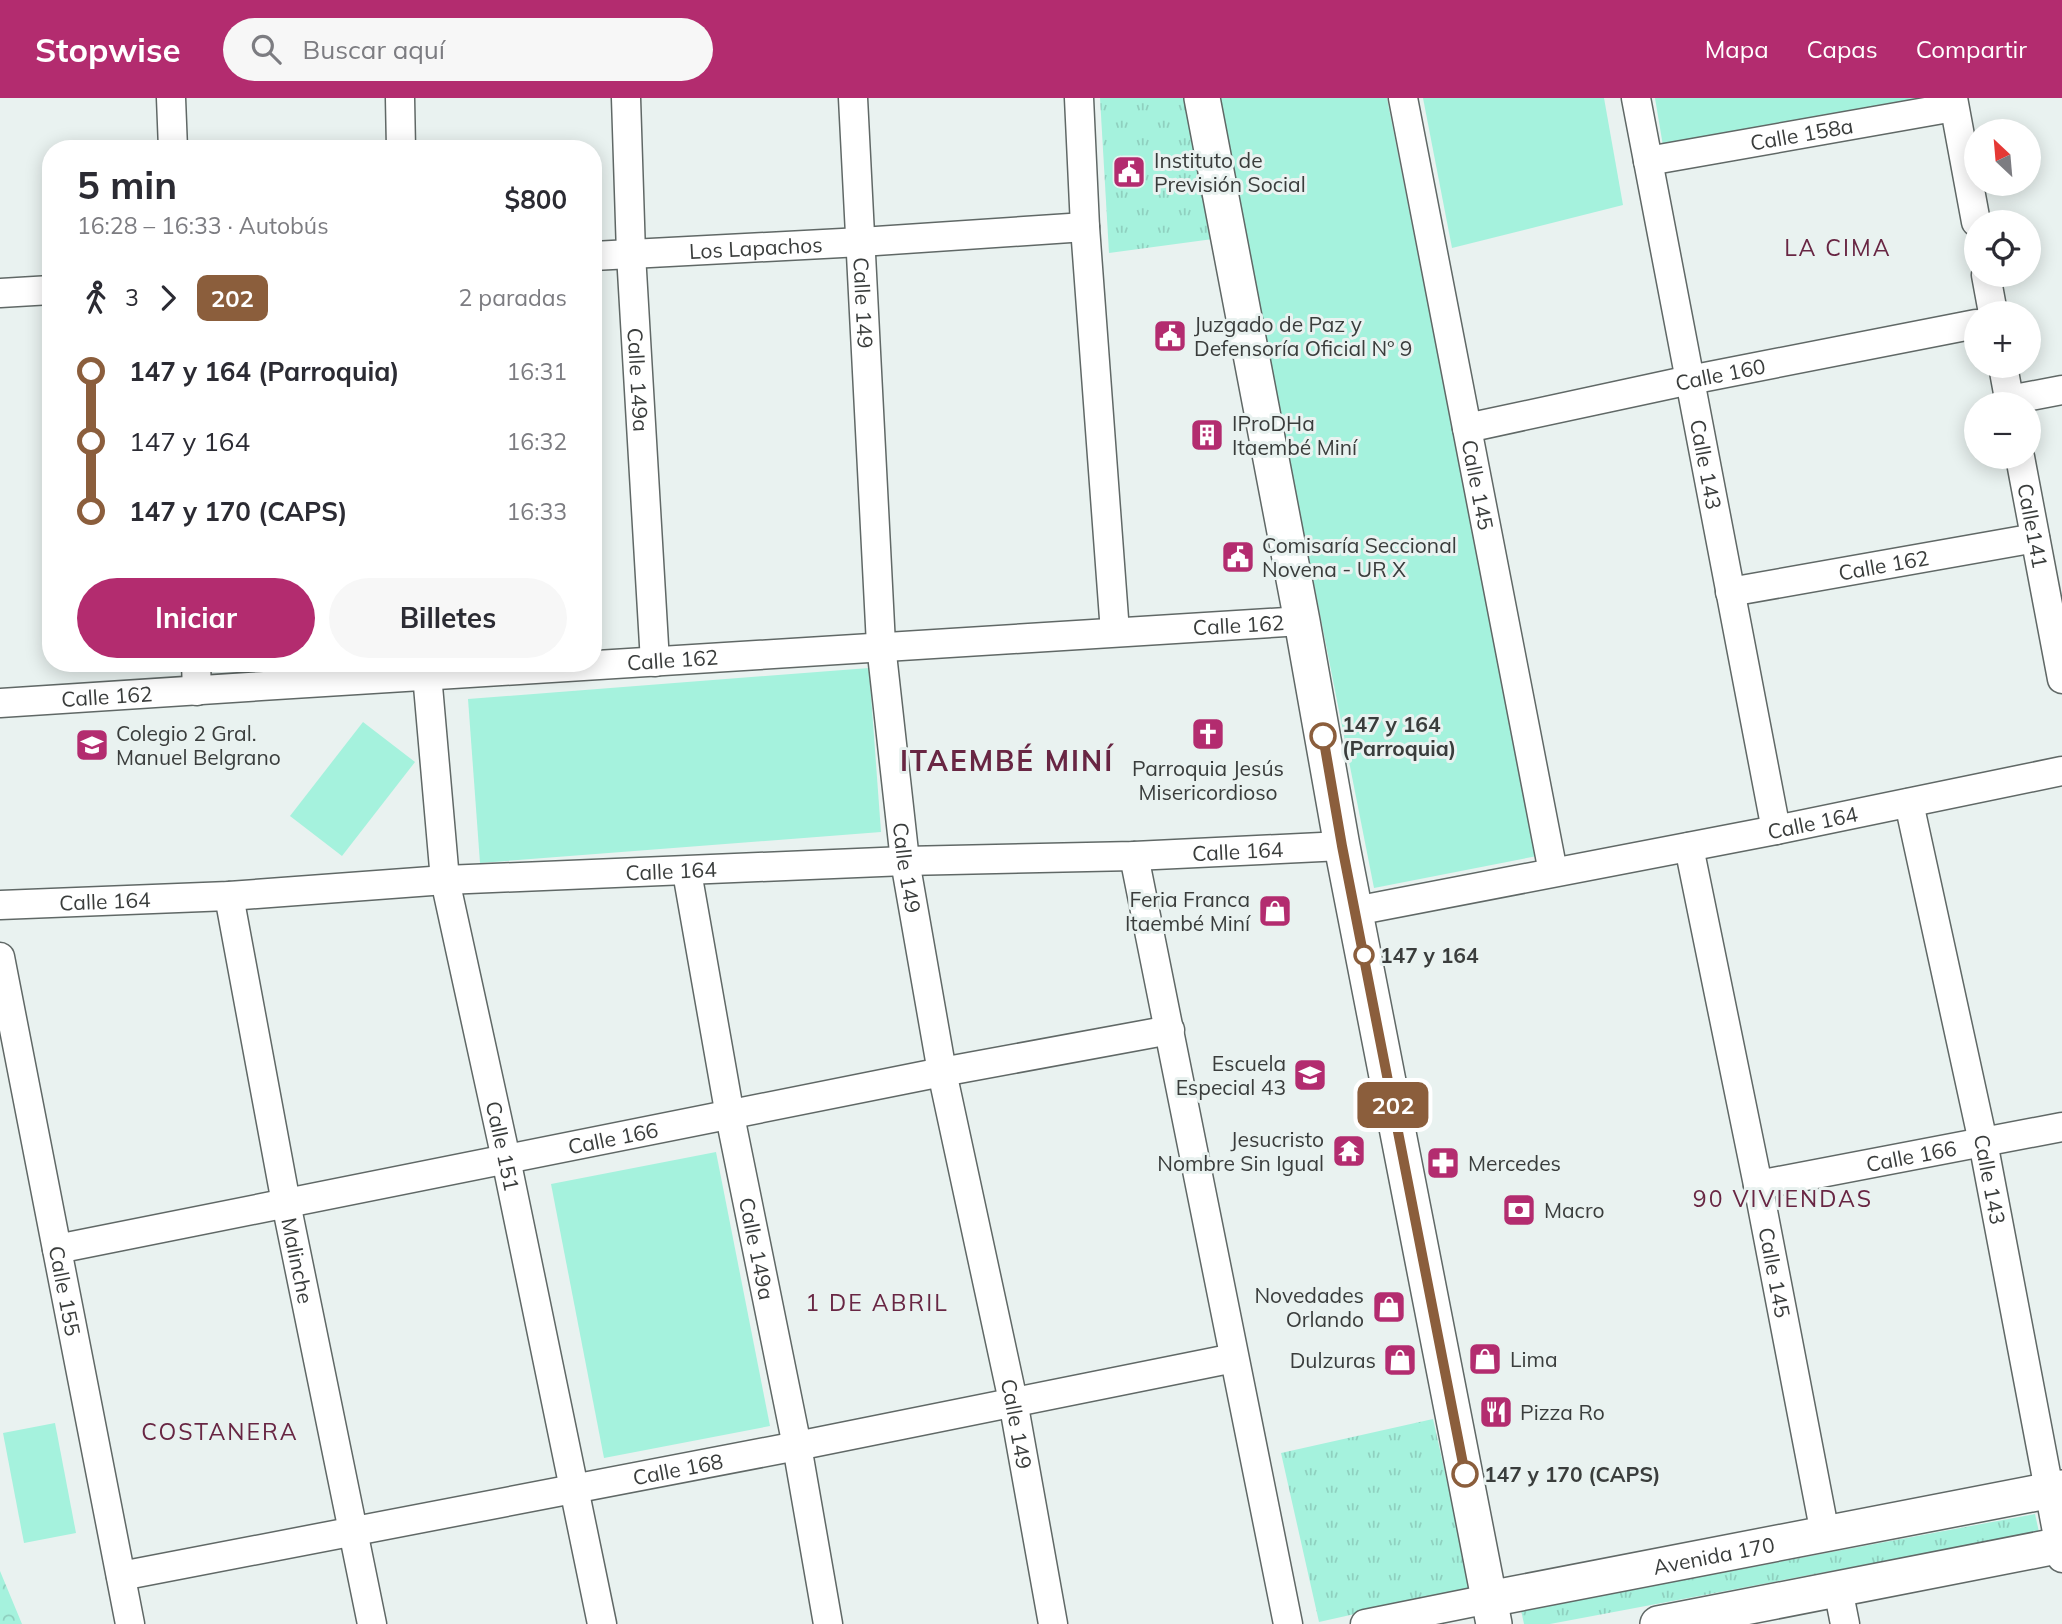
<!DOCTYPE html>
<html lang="es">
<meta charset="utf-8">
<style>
:root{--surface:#fff;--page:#f7f7f7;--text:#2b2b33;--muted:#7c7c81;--accent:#b32c6f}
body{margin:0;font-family:Mulish,sans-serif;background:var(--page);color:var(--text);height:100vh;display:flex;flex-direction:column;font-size:26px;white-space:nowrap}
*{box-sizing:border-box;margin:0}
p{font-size:23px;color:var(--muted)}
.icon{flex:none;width:38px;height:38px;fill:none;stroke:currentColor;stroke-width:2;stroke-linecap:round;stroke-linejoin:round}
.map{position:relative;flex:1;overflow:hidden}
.drawer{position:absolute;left:42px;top:42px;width:560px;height:532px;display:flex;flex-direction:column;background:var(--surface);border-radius:28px;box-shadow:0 4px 18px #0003}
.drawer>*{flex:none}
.badge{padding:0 14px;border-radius:10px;font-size:24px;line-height:46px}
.needle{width:46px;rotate:334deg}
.fabs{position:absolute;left:1964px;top:21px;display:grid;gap:14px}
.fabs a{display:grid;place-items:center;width:77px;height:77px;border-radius:50%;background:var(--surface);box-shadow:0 4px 18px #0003;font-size:35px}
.map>.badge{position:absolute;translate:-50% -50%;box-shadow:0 0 0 4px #fff}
.legs{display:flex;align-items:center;gap:10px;height:77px;padding:0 35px;font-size:23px}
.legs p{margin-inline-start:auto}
.headline{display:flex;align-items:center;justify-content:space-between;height:119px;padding:0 35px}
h1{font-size:38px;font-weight:700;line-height:52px}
.button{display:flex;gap:14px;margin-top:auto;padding:14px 35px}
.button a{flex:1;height:80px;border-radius:42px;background:var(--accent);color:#fff;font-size:28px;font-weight:700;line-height:80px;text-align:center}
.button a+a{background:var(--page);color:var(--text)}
ul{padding:0 35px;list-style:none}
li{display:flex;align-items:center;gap:24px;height:70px;font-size:26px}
li i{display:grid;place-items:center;width:10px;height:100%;margin:0 9px;background:currentColor}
li i::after{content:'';width:18px;height:18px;margin:-9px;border:5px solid;border-radius:50%;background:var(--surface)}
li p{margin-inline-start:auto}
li:first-child i{background:linear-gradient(#0000 50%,currentColor 0)}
li:last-child i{background:linear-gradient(currentColor 50%,#0000 0)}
header{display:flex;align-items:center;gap:42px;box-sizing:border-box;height:98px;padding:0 35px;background:var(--accent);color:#fff}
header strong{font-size:33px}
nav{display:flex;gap:38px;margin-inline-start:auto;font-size:24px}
.search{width:490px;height:63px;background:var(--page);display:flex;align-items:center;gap:18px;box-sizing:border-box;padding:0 24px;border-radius:38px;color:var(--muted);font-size:26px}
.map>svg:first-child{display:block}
</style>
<header>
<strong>Stopwise</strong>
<div class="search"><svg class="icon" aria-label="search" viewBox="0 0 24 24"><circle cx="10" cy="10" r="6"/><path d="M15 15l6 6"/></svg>Buscar aquí</div>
<nav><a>Mapa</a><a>Capas</a><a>Compartir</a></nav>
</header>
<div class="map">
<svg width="2062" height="1526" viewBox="0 0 2062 1526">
<defs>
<pattern id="grass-tufts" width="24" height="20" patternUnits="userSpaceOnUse" patternTransform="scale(1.75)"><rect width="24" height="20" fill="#a5f2dd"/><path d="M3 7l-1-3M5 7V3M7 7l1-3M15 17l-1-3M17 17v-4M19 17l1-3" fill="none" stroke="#8fd0bf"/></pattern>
<pattern id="forest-crowns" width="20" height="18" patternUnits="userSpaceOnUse" patternTransform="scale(1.75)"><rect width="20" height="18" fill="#a5f2dd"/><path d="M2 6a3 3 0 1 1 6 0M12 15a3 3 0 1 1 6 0" fill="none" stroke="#8fd0bf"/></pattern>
</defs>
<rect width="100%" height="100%" fill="#e9f2f0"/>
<!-- grass -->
<g fill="url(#grass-tufts)">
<polygon points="1100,0 1185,0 1213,141 1109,155"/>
<polygon points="1433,1321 1471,1490 1319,1524 1281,1355"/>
<polygon points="2035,1416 2039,1434 1550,1526 1524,1526 1521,1512"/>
</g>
<!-- forest -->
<polygon fill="url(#forest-crowns)" points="0,1473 22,1526 23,1526 0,1526"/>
<!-- park -->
<g fill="#a5f2dd">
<polygon points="1218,0 1387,0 1537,758 1374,790"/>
<polygon points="1423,0 1604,0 1623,107 1452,150"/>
<polygon points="1655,0 1920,0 1663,48"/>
<polygon points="869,570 881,734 480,765 468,601"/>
<polygon points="363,624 415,664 342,758 290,718"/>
<polygon points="716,1054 770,1328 604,1360 551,1086"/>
<polygon points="55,1325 76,1435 24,1445 3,1335"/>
</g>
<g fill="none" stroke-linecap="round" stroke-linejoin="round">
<defs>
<g id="minor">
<polyline points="171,0 173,51"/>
<polyline points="400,0 401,51"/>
<path id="s1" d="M626,0L631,156L655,564"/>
<path id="s2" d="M853,0L881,547L905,763L942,974L1013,1303L1053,1526"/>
<polyline points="1079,0 1085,129 1115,534"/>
<path id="s3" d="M1403,0L1553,774"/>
<path id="s4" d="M1636,0L1776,732"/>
<polyline points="1953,0 1976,124"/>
<path id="s5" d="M1648,63L1954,9"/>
<path id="s6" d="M593,158L861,144L1085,129"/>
<polyline points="1986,177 1993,215"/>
<polyline points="0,195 51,192"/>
<polyline points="2003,268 2010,306"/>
<polyline points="2009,302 2062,292"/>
<path id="s7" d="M1467,330L1690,282L1976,226"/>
<path id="s8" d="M2020,359L2062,581"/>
<path id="s9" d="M1730,494L2035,440"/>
<polyline points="196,565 197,593"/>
<path id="s10" d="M426,565L445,782L506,1061L602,1526"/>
<path id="s11" d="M0,605C434,577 868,548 1302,523"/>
<path id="s12" d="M1909,705L1983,1044L2062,1460"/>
<path id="s13" d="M1689,749L1758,1087L1825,1436"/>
<polyline points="1134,758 1288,1526"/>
<path id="s14" d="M687,774L730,1018L797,1348L828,1526"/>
<path id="s15" d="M229,798L286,1105L372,1526"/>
<path id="s16" d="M0,807L229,798L445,782L905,763L1134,758L1342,748"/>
<path id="s17" d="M1355,813L1776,732L2062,673"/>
<path id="s18" d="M0,859L130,1526"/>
<path id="s19" d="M1758,1087L2062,1029"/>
<path id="s20" d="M57,1151L942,974L1170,932"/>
<path id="s21" d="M121,1478L797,1348L1234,1260"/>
<polyline points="1838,1491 1845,1526"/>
<polyline points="1365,1526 1489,1501"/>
</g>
<g id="major">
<polyline points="1202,0 1302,523 1342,748 1494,1526"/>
<path id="s22" d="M1489,1501L2062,1390"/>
<polyline points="1658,1526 2062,1447"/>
</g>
</defs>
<!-- minor casing -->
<use href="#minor" stroke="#606866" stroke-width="31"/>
<!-- major casing -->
<use href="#major" stroke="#606866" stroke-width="38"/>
<!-- minor -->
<use href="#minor" stroke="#fff" stroke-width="28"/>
<!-- major -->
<use href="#major" stroke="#fff" stroke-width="35"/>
</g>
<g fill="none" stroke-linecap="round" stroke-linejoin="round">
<defs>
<polyline id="line-1" points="1323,638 1342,748 1465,1376"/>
</defs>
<!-- line-1 casing -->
<use href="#line-1" stroke="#fff" stroke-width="16"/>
<!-- line-1 -->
<use href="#line-1" stroke="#8b5e3c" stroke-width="10"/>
</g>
<!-- icons -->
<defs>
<symbol id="civic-square" viewBox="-11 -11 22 22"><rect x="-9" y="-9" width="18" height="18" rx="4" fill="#b32c6f" stroke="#e9f2f0"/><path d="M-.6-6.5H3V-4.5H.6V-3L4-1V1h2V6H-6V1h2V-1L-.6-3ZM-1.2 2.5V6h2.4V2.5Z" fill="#fff"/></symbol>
<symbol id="building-square" viewBox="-11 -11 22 22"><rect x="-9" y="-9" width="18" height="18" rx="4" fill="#b32c6f" stroke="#e9f2f0"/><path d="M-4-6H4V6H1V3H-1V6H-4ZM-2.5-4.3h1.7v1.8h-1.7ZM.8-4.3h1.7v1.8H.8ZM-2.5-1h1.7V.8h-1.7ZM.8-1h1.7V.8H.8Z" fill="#fff"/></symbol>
<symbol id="church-square" viewBox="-11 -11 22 22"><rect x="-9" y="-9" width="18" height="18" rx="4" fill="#b32c6f" stroke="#e9f2f0"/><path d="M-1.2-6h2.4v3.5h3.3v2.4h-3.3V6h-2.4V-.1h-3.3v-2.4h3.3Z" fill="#fff"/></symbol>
<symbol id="school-square" viewBox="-11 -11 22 22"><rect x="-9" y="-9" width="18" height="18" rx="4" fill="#b32c6f" stroke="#e9f2f0"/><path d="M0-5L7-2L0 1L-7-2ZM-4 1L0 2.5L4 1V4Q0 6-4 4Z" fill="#fff"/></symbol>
<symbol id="shop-square" viewBox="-11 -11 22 22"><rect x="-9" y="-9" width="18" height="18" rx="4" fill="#b32c6f" stroke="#e9f2f0"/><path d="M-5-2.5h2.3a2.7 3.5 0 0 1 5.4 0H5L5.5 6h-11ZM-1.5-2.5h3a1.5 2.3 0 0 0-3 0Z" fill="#fff"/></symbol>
<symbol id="temple-square" viewBox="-11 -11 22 22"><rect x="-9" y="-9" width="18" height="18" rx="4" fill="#b32c6f" stroke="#e9f2f0"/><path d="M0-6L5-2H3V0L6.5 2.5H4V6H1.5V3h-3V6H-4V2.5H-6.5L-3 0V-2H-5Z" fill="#fff"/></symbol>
<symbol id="pharmacy-square" viewBox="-11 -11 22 22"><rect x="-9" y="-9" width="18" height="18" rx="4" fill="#b32c6f" stroke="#e9f2f0"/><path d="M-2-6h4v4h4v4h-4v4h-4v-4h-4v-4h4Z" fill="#fff"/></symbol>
<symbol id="bank-square" viewBox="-11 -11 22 22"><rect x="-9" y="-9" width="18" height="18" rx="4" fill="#b32c6f" stroke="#e9f2f0"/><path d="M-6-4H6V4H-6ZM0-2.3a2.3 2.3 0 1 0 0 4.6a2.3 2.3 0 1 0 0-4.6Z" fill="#fff"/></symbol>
<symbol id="restaurant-square" viewBox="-11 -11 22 22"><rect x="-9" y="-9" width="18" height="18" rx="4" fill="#b32c6f" stroke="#e9f2f0"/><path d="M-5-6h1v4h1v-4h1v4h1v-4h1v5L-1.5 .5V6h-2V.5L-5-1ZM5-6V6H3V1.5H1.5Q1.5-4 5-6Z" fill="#fff"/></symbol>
</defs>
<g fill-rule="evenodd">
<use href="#civic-square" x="1110" y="55" width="38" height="38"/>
<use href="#civic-square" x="1151" y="219" width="38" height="38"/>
<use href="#building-square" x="1188" y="318" width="38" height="38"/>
<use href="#civic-square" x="1219" y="440" width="38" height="38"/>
<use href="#church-square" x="1189" y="617" width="38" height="38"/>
<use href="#school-square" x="73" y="628" width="38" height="38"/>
<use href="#shop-square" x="1256" y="794" width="38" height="38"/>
<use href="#school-square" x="1291" y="958" width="38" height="38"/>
<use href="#temple-square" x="1330" y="1034" width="38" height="38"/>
<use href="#pharmacy-square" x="1424" y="1046" width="38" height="38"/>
<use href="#bank-square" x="1500" y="1093" width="38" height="38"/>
<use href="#shop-square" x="1370" y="1190" width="38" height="38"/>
<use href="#shop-square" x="1466" y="1242" width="38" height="38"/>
<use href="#shop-square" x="1381" y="1243" width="38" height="38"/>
<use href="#restaurant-square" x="1477" y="1295" width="38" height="38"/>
</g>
<!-- markers -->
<g fill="#fff" stroke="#8b5e3c" stroke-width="3.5">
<circle cx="1323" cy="638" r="12"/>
<circle cx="1364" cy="857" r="9"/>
<circle cx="1465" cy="1376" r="12"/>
</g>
<g text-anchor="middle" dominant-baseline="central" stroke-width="6" stroke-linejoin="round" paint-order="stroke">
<!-- street labels -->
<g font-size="21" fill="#3a3d3c" stroke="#e9f2f0">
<text stroke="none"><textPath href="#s5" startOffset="156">Calle 158a</textPath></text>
<text stroke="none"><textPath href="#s6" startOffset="163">Los Lapachos</textPath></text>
<text stroke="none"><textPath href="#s2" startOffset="205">Calle 149</textPath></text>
<text stroke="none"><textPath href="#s7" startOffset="259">Calle 160</textPath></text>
<text stroke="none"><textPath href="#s1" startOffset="282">Calle 149a</textPath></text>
<text stroke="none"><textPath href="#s4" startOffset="373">Calle 143</textPath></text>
<text stroke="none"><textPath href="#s3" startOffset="394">Calle 145</textPath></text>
<text stroke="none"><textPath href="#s8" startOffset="70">Calle141</textPath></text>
<text stroke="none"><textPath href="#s9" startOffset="156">Calle 162</textPath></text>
<text stroke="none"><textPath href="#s11" startOffset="1241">Calle 162</textPath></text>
<text stroke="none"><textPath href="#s11" startOffset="674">Calle 162</textPath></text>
<text stroke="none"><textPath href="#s11" startOffset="107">Calle 162</textPath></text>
<text stroke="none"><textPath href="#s17" startOffset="466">Calle 164</textPath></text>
<text stroke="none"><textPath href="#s16" startOffset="1239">Calle 164</textPath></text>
<text stroke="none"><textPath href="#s2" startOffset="772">Calle 149</textPath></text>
<text stroke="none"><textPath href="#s16" startOffset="672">Calle 164</textPath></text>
<text stroke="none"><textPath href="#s16" startOffset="105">Calle 164</textPath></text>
<text stroke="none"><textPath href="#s20" startOffset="567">Calle 166</textPath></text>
<text stroke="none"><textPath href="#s10" startOffset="490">Calle 151</textPath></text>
<text stroke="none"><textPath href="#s19" startOffset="156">Calle 166</textPath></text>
<text stroke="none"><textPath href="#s12" startOffset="385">Calle 143</textPath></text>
<text stroke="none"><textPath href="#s14" startOffset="383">Calle 149a</textPath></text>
<text stroke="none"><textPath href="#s15" startOffset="371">Malinche</textPath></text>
<text stroke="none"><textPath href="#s13" startOffset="434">Calle 145</textPath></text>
<text stroke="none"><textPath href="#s18" startOffset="340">Calle 155</textPath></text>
<text stroke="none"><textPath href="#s2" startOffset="1339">Calle 149</textPath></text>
<text stroke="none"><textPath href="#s21" startOffset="567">Calle 168</textPath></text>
<text stroke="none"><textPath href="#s22" startOffset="229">Avenida 170</textPath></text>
</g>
<!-- poi labels -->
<g font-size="21" fill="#3a3d3c" stroke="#e9f2f0" text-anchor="start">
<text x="1154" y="62">Instituto de<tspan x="1154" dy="24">Previsión Social</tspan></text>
<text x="1194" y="226">Juzgado de Paz y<tspan x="1194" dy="24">Defensoría Oficial Nº 9</tspan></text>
<text x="1232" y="325">IProDHa<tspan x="1232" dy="24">Itaembé Miní</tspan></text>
<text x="1262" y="447">Comisaría Seccional<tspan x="1262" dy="24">Novena - UR X</tspan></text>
<text x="116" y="635">Colegio 2 Gral.<tspan x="116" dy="24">Manuel Belgrano</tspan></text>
<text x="1208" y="670" text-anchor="middle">Parroquia Jesús<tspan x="1208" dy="24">Misericordioso</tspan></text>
<text x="1250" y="801" text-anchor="end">Feria Franca<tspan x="1250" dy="24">Itaembé Miní</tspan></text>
<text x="1286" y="965" text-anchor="end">Escuela<tspan x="1286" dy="24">Especial 43</tspan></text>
<text x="1324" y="1041" text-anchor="end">Jesucristo<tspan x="1324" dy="24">Nombre Sin Igual</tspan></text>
<text x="1468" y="1065">Mercedes</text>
<text x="1544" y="1112">Macro</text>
<text x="1364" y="1197" text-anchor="end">Novedades<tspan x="1364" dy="24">Orlando</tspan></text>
<text x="1510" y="1261">Lima</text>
<text x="1376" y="1262" text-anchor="end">Dulzuras</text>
<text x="1520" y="1314">Pizza Ro</text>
</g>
<!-- stop labels -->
<g font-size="21" font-weight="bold" fill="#3a3d3c" stroke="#e9f2f0" text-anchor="start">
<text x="1342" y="626">147 y 164<tspan x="1342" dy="24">(Parroquia)</tspan></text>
<text x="1380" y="857">147 y 164</text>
<text x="1484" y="1376">147 y 170 (CAPS)</text>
</g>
<!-- neighbourhood labels -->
<g font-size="23" letter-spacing="2" fill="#682643" stroke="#e9f2f0">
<text x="1838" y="149">LA CIMA</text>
<text x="1783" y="1100">90 VIVIENDAS</text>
<text x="877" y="1204">1 DE ABRIL</text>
<text x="220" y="1333">COSTANERA</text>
</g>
<!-- district labels -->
<g font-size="28" font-weight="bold" letter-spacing="2" fill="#682643" stroke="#e9f2f0">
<text x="1007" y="662">ITAEMBÉ MINÍ</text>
</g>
</g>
</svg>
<div class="fabs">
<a><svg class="needle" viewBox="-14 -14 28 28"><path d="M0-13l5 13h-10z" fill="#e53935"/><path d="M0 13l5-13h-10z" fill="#7c7c81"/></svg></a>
<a><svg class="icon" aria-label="locate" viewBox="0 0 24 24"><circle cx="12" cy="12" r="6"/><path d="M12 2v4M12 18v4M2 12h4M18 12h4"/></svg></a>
<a>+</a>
<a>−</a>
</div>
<b class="badge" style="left:1393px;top:1007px;background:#8b5e3c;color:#fff">202</b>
<section class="drawer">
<div class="headline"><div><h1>5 min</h1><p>16:28 – 16:33 · Autobús</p></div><b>$800</b></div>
<div class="legs"><svg class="icon" aria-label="walk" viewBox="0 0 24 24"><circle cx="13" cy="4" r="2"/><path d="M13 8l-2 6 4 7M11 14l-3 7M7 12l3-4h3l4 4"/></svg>3<svg class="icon" aria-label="forward" viewBox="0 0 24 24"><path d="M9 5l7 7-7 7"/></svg><b class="badge" style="background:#8b5e3c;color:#fff">202</b><p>2 paradas</p></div>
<ul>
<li><i style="color:#8b5e3c"></i><b>147 y 164 (Parroquia)</b><p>16:31</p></li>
<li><i style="color:#8b5e3c"></i><span>147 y 164</span><p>16:32</p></li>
<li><i style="color:#8b5e3c"></i><b>147 y 170 (CAPS)</b><p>16:33</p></li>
</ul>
<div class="button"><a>Iniciar</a><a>Billetes</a></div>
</section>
</div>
